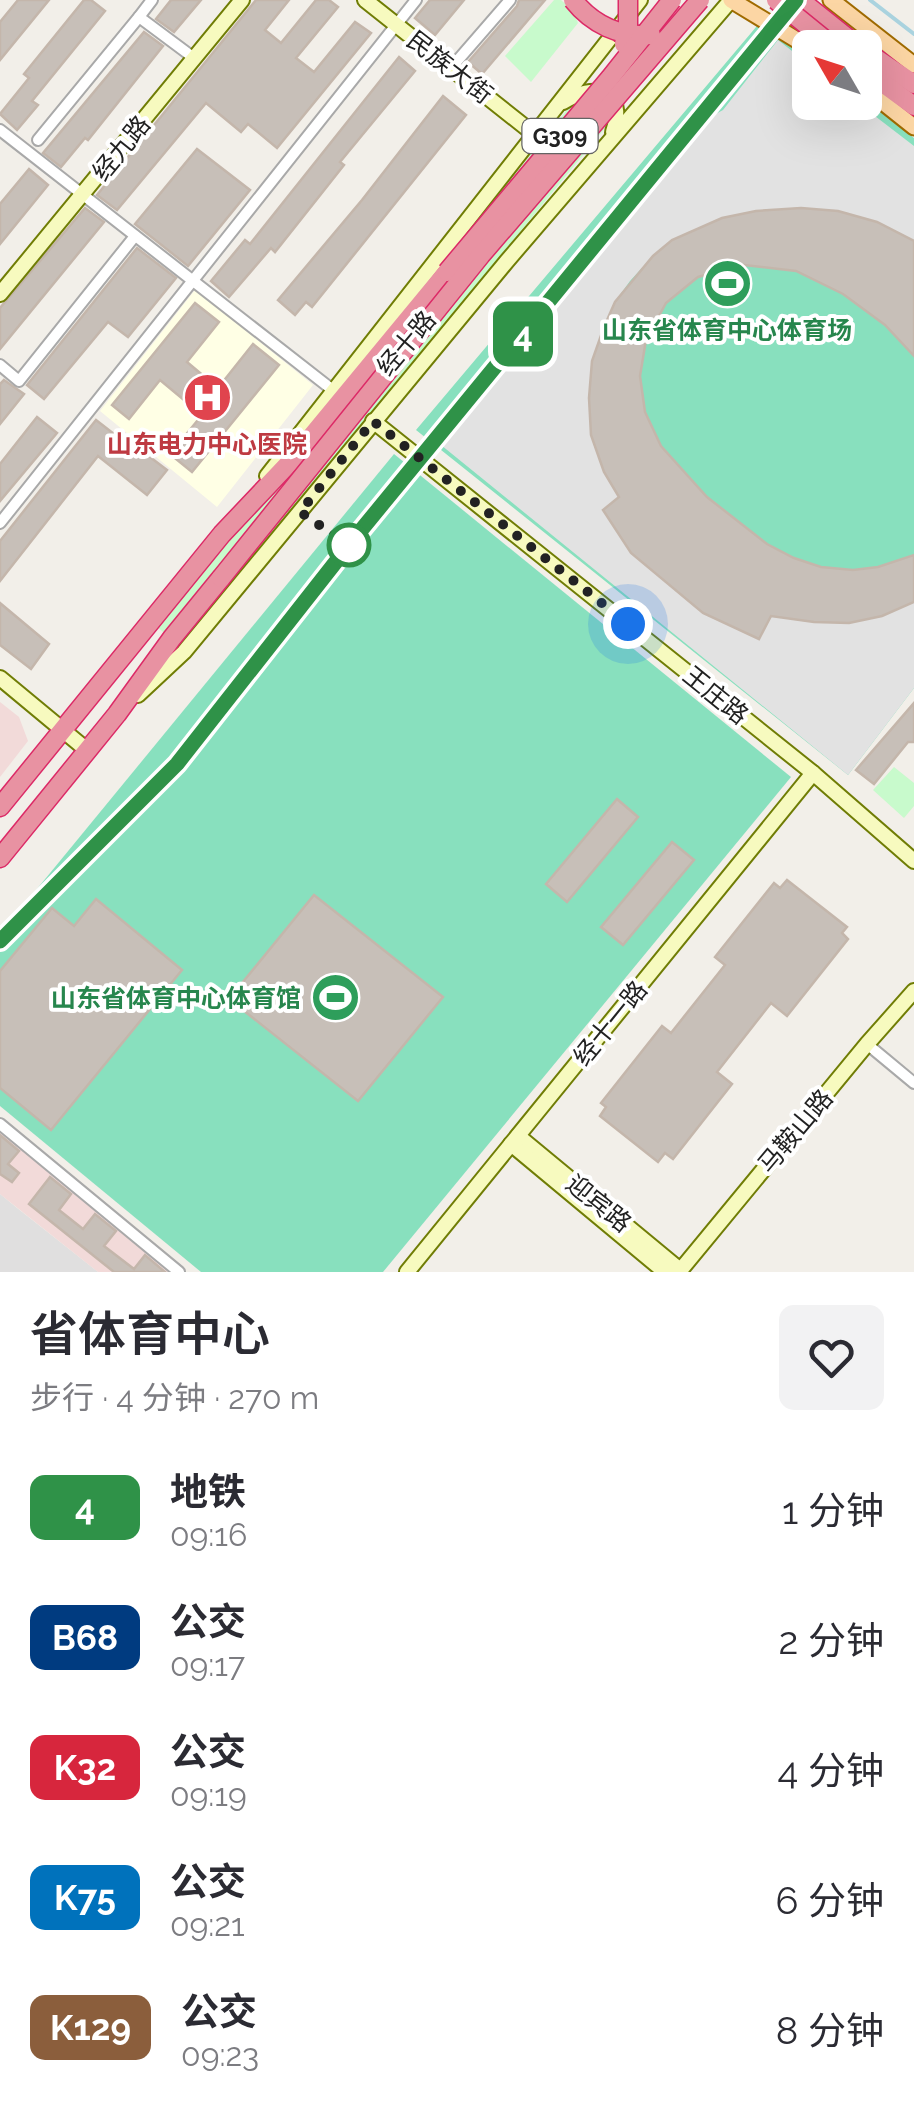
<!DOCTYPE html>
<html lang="zh">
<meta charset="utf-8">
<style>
:root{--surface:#fff;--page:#f2f2f3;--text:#2b2b33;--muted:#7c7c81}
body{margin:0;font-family:Raleway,"Noto Sans SC",sans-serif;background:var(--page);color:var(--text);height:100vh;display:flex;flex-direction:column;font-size:38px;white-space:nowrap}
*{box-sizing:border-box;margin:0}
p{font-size:32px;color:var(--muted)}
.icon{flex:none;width:55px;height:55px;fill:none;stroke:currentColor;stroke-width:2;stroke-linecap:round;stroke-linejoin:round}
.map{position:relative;height:1272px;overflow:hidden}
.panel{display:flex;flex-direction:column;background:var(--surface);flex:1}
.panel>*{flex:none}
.badge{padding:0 20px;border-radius:15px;font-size:35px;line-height:65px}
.needle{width:65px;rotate:309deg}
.fabs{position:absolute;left:792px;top:30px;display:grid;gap:20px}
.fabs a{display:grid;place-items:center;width:90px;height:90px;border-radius:15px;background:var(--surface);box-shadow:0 10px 40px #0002;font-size:50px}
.you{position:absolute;width:50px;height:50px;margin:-25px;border:8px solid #fff;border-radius:50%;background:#1a73e8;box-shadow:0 0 0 15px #1a73e833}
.map>.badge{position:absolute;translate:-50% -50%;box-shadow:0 0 0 5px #fff}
.round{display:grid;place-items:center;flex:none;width:105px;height:105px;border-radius:15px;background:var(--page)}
.summary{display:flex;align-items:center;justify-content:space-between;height:170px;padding:0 30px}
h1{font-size:48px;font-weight:600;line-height:75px}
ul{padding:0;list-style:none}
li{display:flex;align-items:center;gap:30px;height:130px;padding:0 30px}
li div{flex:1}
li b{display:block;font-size:38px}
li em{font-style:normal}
li .badge{min-width:110px;font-weight:700;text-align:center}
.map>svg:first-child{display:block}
</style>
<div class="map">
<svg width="914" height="1272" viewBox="0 0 914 1272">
<rect width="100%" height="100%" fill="#f2efe9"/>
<!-- residential -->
<polygon fill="#e0dfdf" points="0,1194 17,1208 98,1272 0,1272"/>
<!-- commercial -->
<g fill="#f2dad9">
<polygon points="0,702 19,717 28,741 0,777"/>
<polygon points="0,1131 173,1272 98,1272 0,1194"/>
</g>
<!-- education -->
<polygon fill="#ffffe5" points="195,290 313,385 217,507 100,411"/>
<!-- park -->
<g fill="#c8facc">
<polygon points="554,0 561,0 573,11 578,23 531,82 505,56"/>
<polygon points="574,101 604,107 606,127 180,646 156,626 316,439 308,431"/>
<polygon points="894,767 914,783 914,806 904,818 873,790"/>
</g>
<!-- pitch -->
<g fill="#88e0be">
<polygon points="762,20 810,57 810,102 865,102 865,100 914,138 914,688 848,775 416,430"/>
<polygon points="394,454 791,777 383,1272 201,1272 0,1106 0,934"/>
</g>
<!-- parking -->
<polygon fill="#e2e2e2" points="778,40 810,65 810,102 858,103 914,146 914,241 877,222 838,211 801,208 756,211 722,218 672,240 653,256 630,281 615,302 603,327 592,361 589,398 591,435 619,497 604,510 631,553 703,613 759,639 771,616 813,622 849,623 882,616 914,602 914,688 848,775 441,445 481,399 480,380 501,347 692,127 723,110"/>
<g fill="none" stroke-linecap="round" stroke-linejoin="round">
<!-- stream -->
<polyline stroke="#aad3df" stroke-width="4" points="870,0 914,34"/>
</g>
<!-- building -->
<g fill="#c7bfb8" stroke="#c4b6ab" stroke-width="2.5">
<polygon points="18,0 49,0 0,60 0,22"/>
<polygon points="84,0 91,0 105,11 32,101 38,105 17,130 0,114 29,78 24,74"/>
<polygon points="171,0 201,0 174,32 156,19"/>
<polygon points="256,0 289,0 265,30 281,43 316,0 329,0 338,7 296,58 314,72 355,22 371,33 277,148 248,124 241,132 206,103 117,210 97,195"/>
<polygon points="430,0 464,0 435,35 415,18"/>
<polygon points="519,0 545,0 482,74 468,62 517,6"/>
<polygon points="144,32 163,46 88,140 85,138 61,167 43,153"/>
<polygon points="399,57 415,71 340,162 344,165 275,252 271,248 229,297 211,281 245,240 250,244"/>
<polygon points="443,96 466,115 312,307 306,302 295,315 278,300 362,200"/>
<polygon points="197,149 250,190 188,266 135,224"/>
<polygon points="29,169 48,185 0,244 0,204"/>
<polygon points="85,208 104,222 0,349 0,308"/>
<polygon points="801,208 838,211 877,222 914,241 914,356 885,325 843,294 796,271 744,265 698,277 666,303 646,340 640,376 645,412 661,446 707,497 767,544 794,558 821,567 853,570 878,567 914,555 914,602 882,616 849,623 814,622 771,616 759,639 703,613 631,553 603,510 619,497 604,472 591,435 589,398 592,361 604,327 615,302 653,256 672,240 722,218 756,211"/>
<polygon points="137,248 176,278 128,337 108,322 44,399 27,385"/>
<polygon points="195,303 219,322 187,362 218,388 253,344 279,365 192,472 170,454 202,415 160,380 129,419 112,405"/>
<polygon points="4,380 24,394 0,424 0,384"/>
<polygon points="37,417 57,433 0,501 0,464"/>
<polygon points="96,420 123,441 125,438 167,470 147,495 98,456 0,581 0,541"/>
<polygon points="0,603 49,644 31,669 0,645"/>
<polygon points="914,703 914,742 908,742 874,784 856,770"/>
<polygon points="617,799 638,817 567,902 546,884"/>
<polygon points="672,842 694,860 623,945 601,927"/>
<polygon points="787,880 847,927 842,933 848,939 787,1016 771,1003 717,1072 732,1084 673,1159 665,1153 658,1162 600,1116 606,1107 601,1103 662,1026 671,1033 725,965 715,957 774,883 780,888"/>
<polygon points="314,895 443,997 358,1101 229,999"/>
<polygon points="96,899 182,970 51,1130 0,1088 0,971 52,908 74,926"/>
<polygon points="0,1135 19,1151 8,1164 19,1173 12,1182 0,1174"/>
<polygon points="50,1177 71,1194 59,1210 83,1229 95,1214 116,1231 104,1246 134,1269 145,1255 165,1272 114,1272 29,1204"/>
</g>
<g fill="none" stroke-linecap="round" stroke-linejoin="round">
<defs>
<g id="street">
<polyline points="152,0 139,17 194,58"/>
<polyline points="451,68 510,0"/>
<polyline points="0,130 334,391"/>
<polyline points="38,140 139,17"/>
<polyline points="0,365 19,381 135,236"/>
<polyline points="0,523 416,0"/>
<polyline points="867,1044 914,1083"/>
<polyline points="0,1124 179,1272"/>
</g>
<g id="secondary">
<polyline points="365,0 534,134"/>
<path d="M563,102C594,83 627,89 613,132"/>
<polyline points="0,294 242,0"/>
<polyline points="373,421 813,773 914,861"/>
<polyline points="267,476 640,0"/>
<polyline points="0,678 88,751"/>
<polyline points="138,695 184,652 507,261 731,0"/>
<polyline points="518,1136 680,1270"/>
<polyline points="511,1144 665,1272"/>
<polyline points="407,1272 813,773"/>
<polyline points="679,1272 867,1044 914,991"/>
</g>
<g id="primary">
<polyline points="731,0 810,48"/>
<polyline points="831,0 914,65"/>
<polyline points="865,88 914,127"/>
</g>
<g id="highway">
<polyline points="800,0 860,48"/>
<polyline points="865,51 914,84"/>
<polyline points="865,70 914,106"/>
<polyline points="0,807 222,534 291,461 447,272"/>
<polyline points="0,858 117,714 172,638 221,578"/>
</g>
</defs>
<!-- street casing -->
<use href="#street" stroke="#a9a9a9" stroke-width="14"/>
<!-- secondary casing -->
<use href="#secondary" stroke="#707d05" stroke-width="18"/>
<!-- primary casing -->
<use href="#primary" stroke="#a06b00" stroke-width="19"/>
<!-- highway casing -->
<use href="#highway" stroke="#dc2a67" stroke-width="21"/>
<!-- street -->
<use href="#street" stroke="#fff" stroke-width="10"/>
<!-- secondary -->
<use href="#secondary" stroke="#f7fabf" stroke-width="14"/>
<!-- primary -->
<use href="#primary" stroke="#fcd6a4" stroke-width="15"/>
<!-- highway -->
<use href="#highway" stroke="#e892a2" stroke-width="18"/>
<defs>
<g id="highway-bridge">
<path d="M573,0C592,24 619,37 651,35"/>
<polyline points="776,0 835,48"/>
<polyline points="624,44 628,25 628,0"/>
<polyline points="447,272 610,78 672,0"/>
<polyline points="221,578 481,255 700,0"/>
</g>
</defs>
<!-- highway-bridge casing -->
<use href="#highway-bridge" stroke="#dc2a67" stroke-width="21" stroke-linecap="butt"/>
<!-- highway-bridge -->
<use href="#highway-bridge" stroke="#e892a2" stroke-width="18"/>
</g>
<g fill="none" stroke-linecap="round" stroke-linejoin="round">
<defs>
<polyline id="line" points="0,941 177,764 353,540 796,0"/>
</defs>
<!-- line casing -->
<use href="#line" stroke="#fff" stroke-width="22"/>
<!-- line -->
<use href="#line" stroke="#2f9248" stroke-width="15"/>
<!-- walk -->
<polyline stroke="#222" stroke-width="10" stroke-dasharray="0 18" points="349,545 300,512 373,421 628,624"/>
</g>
<!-- icons -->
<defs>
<symbol id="stadium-disc" viewBox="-11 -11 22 22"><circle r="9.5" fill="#2e9e5b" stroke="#fff"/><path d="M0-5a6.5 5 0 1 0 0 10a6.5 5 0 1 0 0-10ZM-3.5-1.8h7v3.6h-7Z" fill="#fff"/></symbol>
<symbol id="hospital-disc" viewBox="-11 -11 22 22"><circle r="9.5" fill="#e0444e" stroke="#fff"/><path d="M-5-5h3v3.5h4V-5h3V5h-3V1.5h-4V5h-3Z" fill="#fff"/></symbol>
</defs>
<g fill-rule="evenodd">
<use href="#stadium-disc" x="700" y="256" width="55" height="55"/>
<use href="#hospital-disc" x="180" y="370" width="55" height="55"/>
<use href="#stadium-disc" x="308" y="970" width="55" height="55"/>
</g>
<!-- markers -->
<circle fill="#fff" stroke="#2f9248" stroke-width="5" cx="349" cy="545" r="20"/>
<g text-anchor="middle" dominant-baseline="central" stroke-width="8" stroke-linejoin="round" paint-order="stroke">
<!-- shield labels -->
<rect fill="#fff" stroke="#646464" stroke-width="2.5" x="522.5" y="119" width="75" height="34" rx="8"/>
<g font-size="22" font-weight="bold" fill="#222">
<text x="560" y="136">G309</text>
</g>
<!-- street labels -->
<g font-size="25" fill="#222" stroke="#fff">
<text transform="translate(450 67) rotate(38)">民族大街</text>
<text transform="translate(121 148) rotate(-51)">经九路</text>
<text transform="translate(406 343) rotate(-50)">经十路</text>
<text transform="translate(716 695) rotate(39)">王庄路</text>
<text transform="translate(610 1023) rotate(-51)">经十一路</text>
<text transform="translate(795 1131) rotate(-50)">马鞍山路</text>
<text transform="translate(599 1203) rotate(39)">迎宾路</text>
</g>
<!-- leisure labels -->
<g font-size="25" font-weight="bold" fill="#27864d" stroke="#fff">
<text x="727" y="330">山东省体育中心体育场</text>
<text x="301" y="998" text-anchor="end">山东省体育中心体育馆</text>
</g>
<!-- health labels -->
<g font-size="25" font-weight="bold" fill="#be3a42" stroke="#fff">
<text x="207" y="444">山东电力中心医院</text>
</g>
</g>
</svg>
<div class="fabs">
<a><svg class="needle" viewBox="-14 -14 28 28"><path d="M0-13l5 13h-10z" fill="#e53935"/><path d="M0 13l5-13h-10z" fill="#7c7c81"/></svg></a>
</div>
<div class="you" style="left:628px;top:624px"></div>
<b class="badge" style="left:523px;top:334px;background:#2f9248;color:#fff">4</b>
</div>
<section class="panel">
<div class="summary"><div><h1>省体育中心</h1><p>步行 · 4 分钟 · 270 m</p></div><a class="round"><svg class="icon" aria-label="heart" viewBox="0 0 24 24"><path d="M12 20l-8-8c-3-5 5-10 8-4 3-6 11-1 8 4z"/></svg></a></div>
<ul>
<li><span class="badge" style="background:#2f9248;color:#fff">4</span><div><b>地铁</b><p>09:16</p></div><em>1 分钟</em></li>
<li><span class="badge" style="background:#003b80;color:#fff">B68</span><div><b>公交</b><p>09:17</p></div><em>2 分钟</em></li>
<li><span class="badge" style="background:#d7263d;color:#fff">K32</span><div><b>公交</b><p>09:19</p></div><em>4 分钟</em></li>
<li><span class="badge" style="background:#0072bc;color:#fff">K75</span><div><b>公交</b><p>09:21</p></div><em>6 分钟</em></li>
<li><span class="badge" style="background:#8b5e3c;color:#fff">K129</span><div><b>公交</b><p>09:23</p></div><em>8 分钟</em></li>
</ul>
</section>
